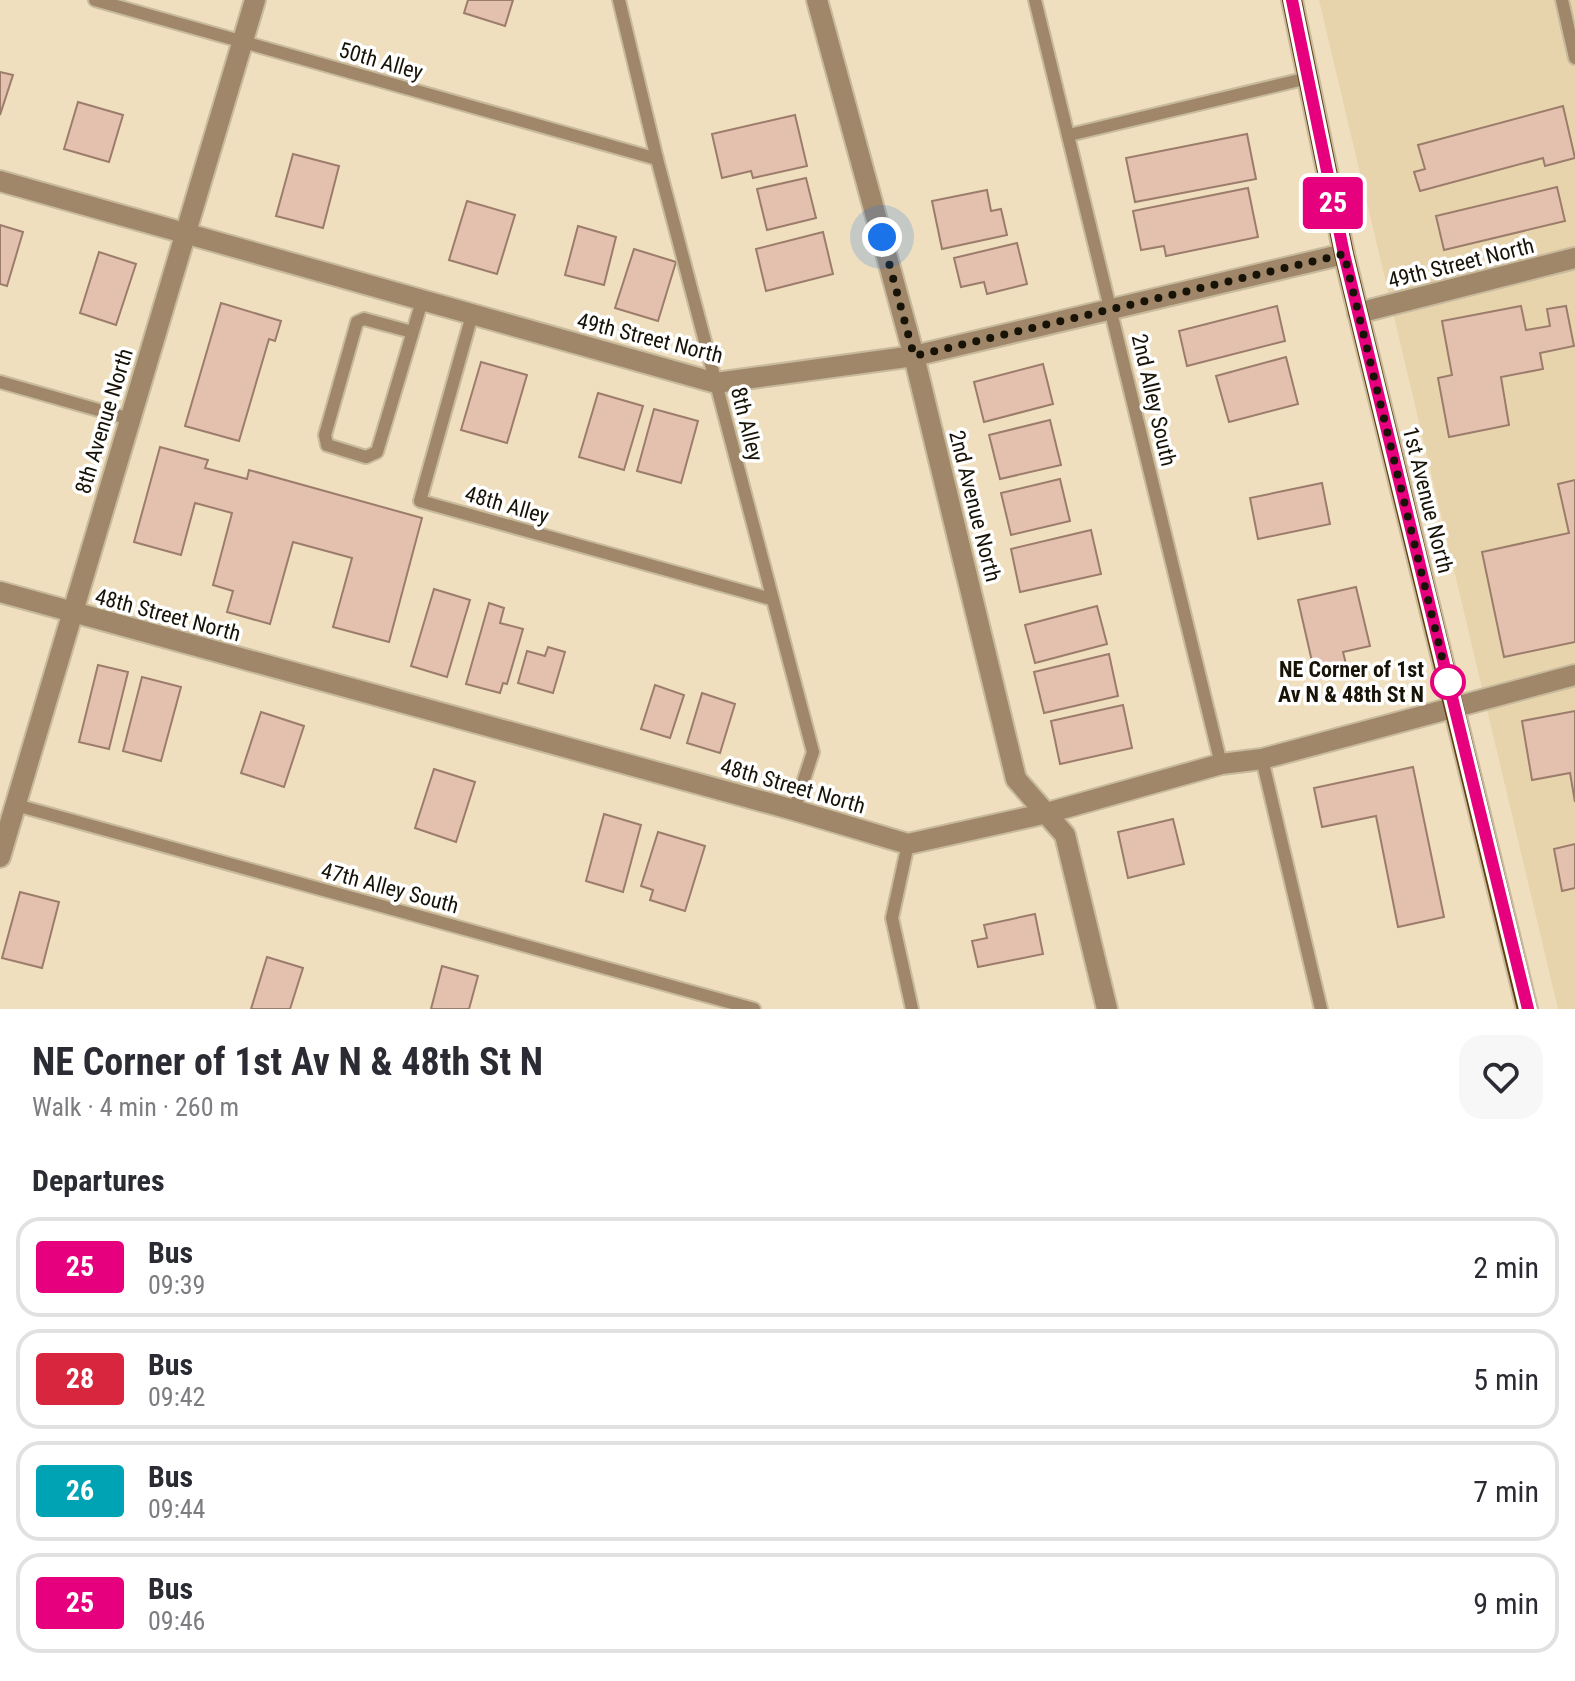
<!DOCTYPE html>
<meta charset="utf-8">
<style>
:root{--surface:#fff;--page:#f7f7f7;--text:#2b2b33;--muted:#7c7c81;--line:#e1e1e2}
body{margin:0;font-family:"Roboto Condensed",sans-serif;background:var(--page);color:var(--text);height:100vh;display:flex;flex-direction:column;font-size:30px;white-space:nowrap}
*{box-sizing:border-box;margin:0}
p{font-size:26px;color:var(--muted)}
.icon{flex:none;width:44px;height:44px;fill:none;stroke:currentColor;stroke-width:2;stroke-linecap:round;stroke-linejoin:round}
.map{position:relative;height:1009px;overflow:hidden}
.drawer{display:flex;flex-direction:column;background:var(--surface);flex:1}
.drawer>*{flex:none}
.badge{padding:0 16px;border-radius:6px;font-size:28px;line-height:52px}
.you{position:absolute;width:40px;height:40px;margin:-20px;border:6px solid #fff;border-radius:50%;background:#1a73e8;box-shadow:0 0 0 12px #1a73e833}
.map>.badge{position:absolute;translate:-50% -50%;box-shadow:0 0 0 4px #fff}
h2{padding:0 32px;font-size:30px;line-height:72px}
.round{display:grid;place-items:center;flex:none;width:84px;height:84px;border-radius:24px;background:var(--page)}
.overview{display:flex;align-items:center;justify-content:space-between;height:136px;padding:0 32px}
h1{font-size:38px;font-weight:700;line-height:60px}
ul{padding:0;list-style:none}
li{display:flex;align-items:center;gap:24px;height:100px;margin:0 16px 12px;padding:0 16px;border:4px solid var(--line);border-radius:24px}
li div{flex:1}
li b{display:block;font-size:30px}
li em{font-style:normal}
li .badge{min-width:88px;font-weight:700;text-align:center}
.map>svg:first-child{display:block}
</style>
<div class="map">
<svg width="1575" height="1009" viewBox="0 0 1575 1009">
<rect width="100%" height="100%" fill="#efdfbe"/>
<!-- built -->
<polygon fill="#e8d4ac" points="1319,0 1575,0 1575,1009 1558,1009"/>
<!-- building -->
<g fill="#e4c1af" stroke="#9c7c6b" stroke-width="2">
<polygon points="468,0 513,0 505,26 464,13"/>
<polygon points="0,72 13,75 0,115"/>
<polygon points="78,102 123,115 109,162 64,149"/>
<polygon points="1563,106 1575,158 1545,166 1543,158 1420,191 1414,172 1425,169 1418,145"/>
<polygon points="795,115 807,166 753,178 751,171 722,178 712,134"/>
<polygon points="1247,134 1256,179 1135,202 1126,158"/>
<polygon points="293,154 339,166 323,228 276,216"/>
<polygon points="806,178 816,218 767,230 757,189"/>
<polygon points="1557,187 1565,221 1444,250 1436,216"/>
<polygon points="1248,188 1258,237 1166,256 1164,246 1141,250 1133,211"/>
<polygon points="987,190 991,211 1001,209 1007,235 942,249 932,201"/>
<polygon points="467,201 515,215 497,274 449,260"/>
<polygon points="0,225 23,232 7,286 0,284"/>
<polygon points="578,226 616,237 604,285 565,275"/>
<polygon points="823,232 833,274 766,291 756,249"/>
<polygon points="1017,243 1027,284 987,294 984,282 961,287 954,258"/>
<polygon points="634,249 676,262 658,321 615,308"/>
<polygon points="99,252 136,264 116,325 80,313"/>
<polygon points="221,303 281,321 275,341 269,339 239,441 185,426"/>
<polygon points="1277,306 1285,341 1187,366 1179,331"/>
<polygon points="1521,306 1526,330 1550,326 1547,309 1566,306 1574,346 1540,353 1543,369 1501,377 1509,425 1449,437 1438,378 1452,375 1442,321"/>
<polygon points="1286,357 1298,404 1229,422 1216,376"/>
<polygon points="481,362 527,375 507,443 461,430"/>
<polygon points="1043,364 1053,404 984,422 974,382"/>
<polygon points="598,393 643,406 624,470 579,457"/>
<polygon points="654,409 698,421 681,483 637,471"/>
<polygon points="1050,420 1061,465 1000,479 989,435"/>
<polygon points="160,447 208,460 205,468 247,479 249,470 422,518 389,642 333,627 352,558 293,542 270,624 227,612 233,591 213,585 232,513 195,503 181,555 134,542"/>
<polygon points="1060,479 1070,521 1011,535 1001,493"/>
<polygon points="1575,480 1575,642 1504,657 1482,552 1569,533 1558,484"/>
<polygon points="1322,483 1330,524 1258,539 1250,498"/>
<polygon points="1091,530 1101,574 1020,592 1011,549"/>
<polygon points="1356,587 1370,646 1343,652 1348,672 1316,679 1298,600"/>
<polygon points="434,589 470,600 447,677 411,666"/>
<polygon points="489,603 504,608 500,623 523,629 507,684 503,683 500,693 466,684"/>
<polygon points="1097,606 1107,644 1035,663 1025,625"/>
<polygon points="548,647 565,652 553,693 518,683 527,651 545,656"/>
<polygon points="1109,654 1118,696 1044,713 1034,672"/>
<polygon points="98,665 128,672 109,749 79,742"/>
<polygon points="142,677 181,687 161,761 123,751"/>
<polygon points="655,685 684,695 670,738 641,729"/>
<polygon points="702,693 735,704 720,753 687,743"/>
<polygon points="1123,705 1132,748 1060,764 1051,721"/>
<polygon points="1575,711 1575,802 1570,773 1532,780 1522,721"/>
<polygon points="261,712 304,726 284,787 241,773"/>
<polygon points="1413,767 1444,917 1398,927 1376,816 1322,827 1314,788"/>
<polygon points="434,769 475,782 456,842 415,828"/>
<polygon points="604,814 641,825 623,892 586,881"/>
<polygon points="1173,819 1184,864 1128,878 1118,832"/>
<polygon points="658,832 705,846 685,911 650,900 653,890 641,886"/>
<polygon points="1575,844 1575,888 1562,891 1554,849"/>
<polygon points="20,892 59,902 42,968 2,958"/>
<polygon points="1035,914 1043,954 978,967 972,941 987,938 984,925"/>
<polygon points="267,957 303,968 290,1009 251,1009"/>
<polygon points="442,966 478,976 469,1009 431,1009"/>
</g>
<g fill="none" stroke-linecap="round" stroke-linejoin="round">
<defs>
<g id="service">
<polyline points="95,0 657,159"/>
<polyline points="619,0 657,159 813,752 794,810"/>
<polyline points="1035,0 1221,764"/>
<polyline points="1562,0 1575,58"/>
<polyline points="1069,135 1308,78"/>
<polyline points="472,315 420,501 771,599"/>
<polyline points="412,332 364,319 357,322 325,435 327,445 366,457 377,452 422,301"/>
<polyline points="0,382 130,419"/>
<polyline points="1262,759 1321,1009"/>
<polyline points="16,805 754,1009"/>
<polyline points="908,844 892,918 912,1009"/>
</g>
<g id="minor">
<polyline points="817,0 914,356 1016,779 1065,835 1107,1009"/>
<polyline points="0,181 716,383 914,356 1344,254"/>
<polyline points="1358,313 1575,258"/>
<polyline points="0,592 794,810 908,844 1047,813 1221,764 1262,759 1575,675"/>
<polyline points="0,857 255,0"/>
</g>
<polyline id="primary" points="1292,0 1344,254 1527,1009"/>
</defs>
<!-- service casing -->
<use href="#service" stroke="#c8ba9d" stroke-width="16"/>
<!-- minor casing -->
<use href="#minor" stroke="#c8ba9d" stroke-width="24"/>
<!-- primary casing -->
<use href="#primary" stroke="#c8ba9d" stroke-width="24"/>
<!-- service -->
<use href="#service" stroke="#a18769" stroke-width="12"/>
<!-- minor -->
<use href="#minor" stroke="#a18769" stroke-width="20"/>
<!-- primary -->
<use href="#primary" stroke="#633f0c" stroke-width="20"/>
</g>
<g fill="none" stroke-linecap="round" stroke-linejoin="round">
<defs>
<polyline id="line" points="1292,0 1344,254 1528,1009"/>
</defs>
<!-- line casing -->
<use href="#line" stroke="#fff" stroke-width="18"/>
<!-- line -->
<use href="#line" stroke="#e6007e" stroke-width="12"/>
<!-- walk -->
<polyline stroke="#181307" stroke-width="8" stroke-dasharray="0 14.4" points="882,237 914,356 1344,254 1448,682"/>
</g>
<!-- markers -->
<circle fill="#fff" stroke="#e6007e" stroke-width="4" cx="1448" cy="682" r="16"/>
<g text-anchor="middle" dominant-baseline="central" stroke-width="7" stroke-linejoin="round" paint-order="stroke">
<!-- street labels -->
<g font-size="22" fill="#181307" stroke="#fff">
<text transform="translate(381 61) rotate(16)">50th Alley</text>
<text transform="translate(1461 263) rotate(-14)">49th Street North</text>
<text transform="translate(650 338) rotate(14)">49th Street North</text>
<text transform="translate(1154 400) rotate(77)">2nd Alley South</text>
<text transform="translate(104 421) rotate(-73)">8th Avenue North</text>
<text transform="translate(747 424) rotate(76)">8th Alley</text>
<text transform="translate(1428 500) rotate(76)">1st Avenue North</text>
<text transform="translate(507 505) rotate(16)">48th Alley</text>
<text transform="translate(975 506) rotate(76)">2nd Avenue North</text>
<text transform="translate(168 615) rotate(15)">48th Street North</text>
<text transform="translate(793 786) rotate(16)">48th Street North</text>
<text transform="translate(390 888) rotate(15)">47th Alley South</text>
</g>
<!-- stop labels -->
<g font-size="22" font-weight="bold" fill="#181307" stroke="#fff" text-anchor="end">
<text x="1424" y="669">NE Corner of 1st<tspan x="1424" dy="25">Av N &amp; 48th St N</tspan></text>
</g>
</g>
</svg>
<div class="you" style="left:882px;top:237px"></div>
<b class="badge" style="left:1333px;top:203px;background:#e6007e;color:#fff">25</b>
</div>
<section class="drawer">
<div class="overview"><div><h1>NE Corner of 1st Av N &amp; 48th St N</h1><p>Walk · 4 min · 260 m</p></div><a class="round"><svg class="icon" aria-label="heart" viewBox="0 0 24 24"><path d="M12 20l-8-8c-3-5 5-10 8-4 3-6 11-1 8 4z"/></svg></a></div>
<h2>Departures</h2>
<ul>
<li><span class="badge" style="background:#e6007e;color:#fff">25</span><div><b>Bus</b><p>09:39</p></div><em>2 min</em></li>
<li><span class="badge" style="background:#d7263d;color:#fff">28</span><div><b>Bus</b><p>09:42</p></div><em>5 min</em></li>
<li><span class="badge" style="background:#00a3b4;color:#fff">26</span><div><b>Bus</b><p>09:44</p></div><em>7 min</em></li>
<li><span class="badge" style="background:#e6007e;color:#fff">25</span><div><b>Bus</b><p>09:46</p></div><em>9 min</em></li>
</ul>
</section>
